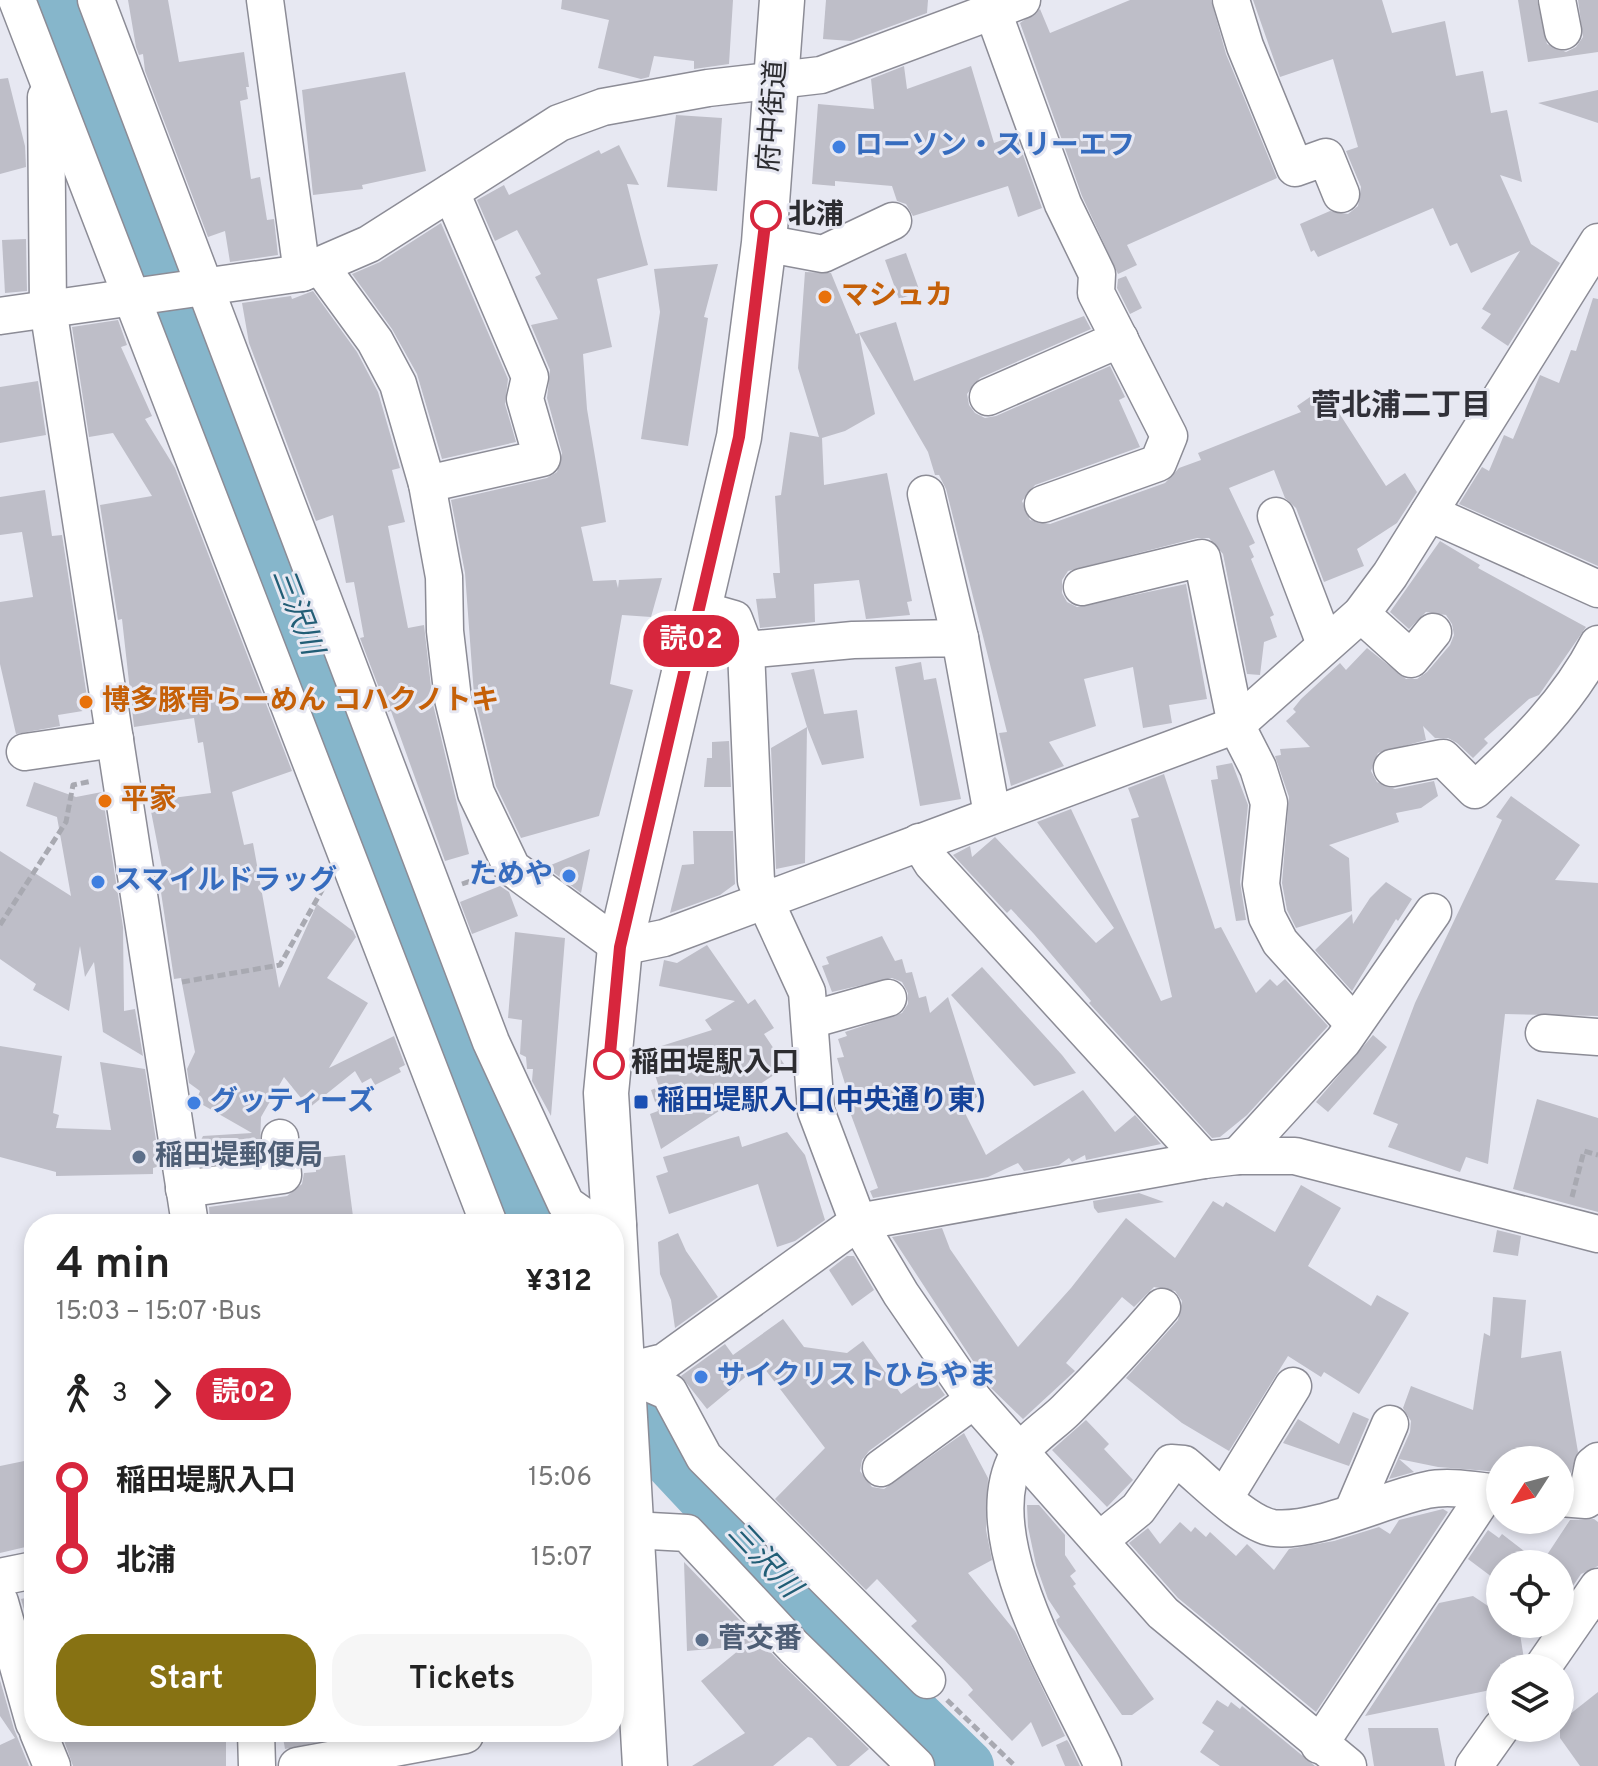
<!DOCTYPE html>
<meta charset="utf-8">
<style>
:root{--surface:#fff;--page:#f6f6f6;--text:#222;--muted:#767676;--accent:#877213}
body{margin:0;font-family:Overpass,"Noto Sans JP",sans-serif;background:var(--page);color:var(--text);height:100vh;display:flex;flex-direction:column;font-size:30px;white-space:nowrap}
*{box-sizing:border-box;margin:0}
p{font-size:26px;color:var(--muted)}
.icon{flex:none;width:44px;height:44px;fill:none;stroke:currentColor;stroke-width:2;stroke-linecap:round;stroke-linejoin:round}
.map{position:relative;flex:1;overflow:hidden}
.drawer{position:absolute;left:24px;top:1214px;width:600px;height:528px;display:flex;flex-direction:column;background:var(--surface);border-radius:32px;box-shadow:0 4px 12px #0003}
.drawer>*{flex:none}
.badge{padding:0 16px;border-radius:26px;font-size:28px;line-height:52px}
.needle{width:52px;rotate:234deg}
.tools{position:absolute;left:1486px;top:1446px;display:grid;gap:16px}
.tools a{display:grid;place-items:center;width:88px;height:88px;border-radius:50%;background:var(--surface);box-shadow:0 4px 12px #0003;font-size:40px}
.map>.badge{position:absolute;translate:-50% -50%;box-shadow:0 0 0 4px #fff}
.legs{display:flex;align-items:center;gap:12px;height:88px;padding:0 32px;font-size:26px}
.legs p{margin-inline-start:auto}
.summary{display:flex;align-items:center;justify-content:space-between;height:136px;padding:0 32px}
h1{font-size:44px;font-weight:600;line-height:60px}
.primary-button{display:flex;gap:16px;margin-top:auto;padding:16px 32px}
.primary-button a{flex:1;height:92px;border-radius:32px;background:var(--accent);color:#fff;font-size:32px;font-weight:600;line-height:92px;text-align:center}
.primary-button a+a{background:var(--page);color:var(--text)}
ul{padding:0 32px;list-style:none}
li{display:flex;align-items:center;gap:28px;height:80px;font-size:30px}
li i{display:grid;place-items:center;width:12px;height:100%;margin:0 10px;background:currentColor}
li i::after{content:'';width:20px;height:20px;margin:-10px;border:6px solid;border-radius:50%;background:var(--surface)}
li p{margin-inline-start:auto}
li:first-child i{background:linear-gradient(#0000 50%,currentColor 0)}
li:last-child i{background:linear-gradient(currentColor 50%,#0000 0)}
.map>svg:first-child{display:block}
</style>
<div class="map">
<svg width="1598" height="1766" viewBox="0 0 1598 1766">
<rect width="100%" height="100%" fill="#e7e8f2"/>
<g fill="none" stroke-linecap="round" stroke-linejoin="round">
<!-- river -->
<g stroke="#86b6cb" stroke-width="52">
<path d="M58,0C223,406 363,821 535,1224"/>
<polyline points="614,1372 673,1465 822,1624 968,1766"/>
</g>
</g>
<!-- building -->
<g fill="#bebec8">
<polygon points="128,0 168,0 179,62 244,52 249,87 246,87 248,99 240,101 251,179 260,177 267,220 274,219 278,255 230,262 225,231 208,237 145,71 143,54 139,55 136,47"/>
<polygon points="562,0 733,0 729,64 694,69 694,61 654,56 649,77 641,79 598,68 609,20 561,9"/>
<polygon points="826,0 928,0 927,13 851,41 823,39"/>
<polygon points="1130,0 1211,0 1226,54 1277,178 1127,245 1137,265 1118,274 1082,196 1020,23 1040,9 1050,33"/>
<polygon points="1253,0 1382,0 1392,33 1445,21 1456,76 1483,71 1491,113 1507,110 1522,182 1500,175 1531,244 1560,263 1508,346 1481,328 1491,314 1482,309 1520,251 1471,273 1457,243 1450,246 1433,208 1318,257 1314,250 1311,252 1300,224 1330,211 1348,214 1358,206 1361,187 1346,151 1358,147 1333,59 1280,77"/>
<polygon points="1518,0 1537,0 1547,44 1566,52 1576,47 1583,37 1578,0 1598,0 1598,52 1528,62"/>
<polygon points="904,66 907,89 971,66 994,143 1016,135 1042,208 1018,217 1008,186 913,216 906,204 897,201 892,186 835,181 835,186 812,184 818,104 874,109 871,79"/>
<polygon points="405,72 426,171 362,185 363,189 313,195 302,90"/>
<polygon points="8,78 25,146 26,167 0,174 0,79"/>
<polygon points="1598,90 1598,123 1538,103"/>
<polygon points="676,115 722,118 717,191 667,187"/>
<polygon points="619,145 639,185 627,184 648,265 597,279 612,347 583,354 587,409 606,522 581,527 593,581 616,580 618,588 619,580 662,578 651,617 622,615 610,684 633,690 599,816 521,838 496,786 474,695 465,573 451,500 547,478 557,472 562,453 547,398 550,370 531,325 558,319 535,277 541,274 517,230 495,241 477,200 504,185 509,195 599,150 601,154"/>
<polygon points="441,223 508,379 505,404 516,442 442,459 417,374 392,329 352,274 380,262"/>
<polygon points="26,239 27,291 5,293 2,240"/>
<polygon points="906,253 920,292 899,299 885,260"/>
<polygon points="718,264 704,317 708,318 688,446 641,439 660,312 654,269"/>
<polygon points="805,272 831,273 856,334 859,333 875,414 845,431 822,438 824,485 887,473 912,601 907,602 910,615 866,619 859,580 814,584 815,622 760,628 756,599 776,598 773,573 780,573 775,496 781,495 790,432 819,437 798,368"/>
<polygon points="1126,276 1142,308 1130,314 1117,288 1118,279"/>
<polygon points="313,291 357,352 378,392 400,468 392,470 405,522 388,526 408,628 424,625 433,704 469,854 445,861 391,711 388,712 360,638 364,637 354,582 346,583 333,515 316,521 249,343 242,303 291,296 292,299"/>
<polygon points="1593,298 1598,299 1598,566 1459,504 1482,467 1489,471 1504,435 1513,439 1540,375 1559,383 1571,350 1576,351"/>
<polygon points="1084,316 1091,329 980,378 967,394 969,405 975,413 985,418 996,416 1110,366 1125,397 1119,400 1140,447 1035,485 1022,501 1030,520 1050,524 1165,483 1179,468 1201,460 1198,453 1301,412 1297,406 1323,388 1386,486 1405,473 1417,492 1397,523 1357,549 1364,566 1324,582 1296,508 1285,498 1274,470 1229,488 1255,543 1249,546 1254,557 1251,559 1274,615 1270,617 1277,637 1264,642 1260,675 1247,674 1223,554 1209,538 1197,538 1068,571 1062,580 1062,593 1067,602 1077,607 1186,584 1207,699 1169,705 1172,723 1143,728 1133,667 1084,679 1096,726 1049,742 1064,766 1011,786 999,733 1007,732 946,489 939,475 935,475 928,452 859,333 896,322 914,381"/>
<polygon points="118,320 127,345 121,347 152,416 145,419 175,468 292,771 232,792 244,845 253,843 279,988 317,904 353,931 356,937 327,978 368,1003 329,1068 394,1036 405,1065 399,1068 401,1072 375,1085 371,1078 362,1083 355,1071 309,1108 284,1077 261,1117 260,1147 245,1159 202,1165 199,1144 203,1136 252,1133 196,1101 200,1091 189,1083 187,1069 195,1052 181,978 174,979 159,879 164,878 149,801 211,793 203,742 198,743 194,718 134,727 122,619 118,620 100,505 152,496 113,433 89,437 72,327"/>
<polygon points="38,381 46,435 0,443 0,387"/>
<polygon points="45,490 52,536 62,535 89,710 58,715 60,726 16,734 0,664 0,602 33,597 22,532 0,535 0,497"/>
<polygon points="1440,541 1480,565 1478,568 1586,627 1539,695 1529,699 1484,739 1488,743 1473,758 1457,743 1448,738 1435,738 1423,726 1426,740 1378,753 1371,771 1377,782 1395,789 1434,781 1438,796 1421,808 1396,813 1399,822 1329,845 1349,858 1352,911 1296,928 1287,910 1282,883 1289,797 1275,756 1281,755 1280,749 1310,747 1286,721 1296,712 1293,709 1301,699 1340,663 1346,670 1367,648 1406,679 1417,679 1427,672 1450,645 1454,635 1452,624 1446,615 1426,612 1409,629 1390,612"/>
<polygon points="921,662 924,680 936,678 961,799 920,806 895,667"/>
<polygon points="814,669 824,714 857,710 864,758 822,765 807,727 805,863 776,869 771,748 807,727 791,673"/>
<polygon points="729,741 731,787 704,787 707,758 712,758 712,742"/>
<polygon points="1232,763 1248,805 1240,882 1246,920 1236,921 1211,780 1218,779 1216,766"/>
<polygon points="1164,774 1215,929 1221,927 1256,993 1270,979 1277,986 1285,979 1328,1026 1247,1115 1220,1137 1212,1138 1089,1003 1091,1001 1034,934 1011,909 1007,913 953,855 970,846 972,857 995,837 1096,943 1114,928 1037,822 1071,809 1161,1001 1172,997 1131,819 1139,817 1128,788"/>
<polygon points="34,782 76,797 102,792 123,927 124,1011 135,1009 143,1056 103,1032 94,962 85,977 80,946 69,1011 33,990 36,984 0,959 0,851 71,896 57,817 26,806"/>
<polygon points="1511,796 1580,845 1555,880 1598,883 1598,1016 1505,1014 1488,1164 1466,1157 1460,1172 1388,1147 1398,1124 1373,1114 1415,1003 1502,820 1496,817"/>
<polygon points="693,831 733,831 735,884 720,895 670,913 682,865 694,864"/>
<polygon points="590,849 581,893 546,867"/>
<polygon points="1386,882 1412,899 1398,921 1396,919 1352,991 1315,950 1352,914 1353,924 1370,898"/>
<polygon points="500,886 509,892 518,916 472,934 460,902"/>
<polygon points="515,932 565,938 551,1116 532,1081 533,1069 527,1069 526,1057 520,1054 522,1020 508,1018"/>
<polygon points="882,936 895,961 902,959 906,973 912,972 919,998 926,996 930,1013 948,997 979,1095 971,1102 972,1106 963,1109 986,1155 1083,1090 1115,1132 1135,1115 1161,1144 1086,1160 1085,1155 1072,1162 1069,1158 1059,1165 1024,1171 1018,1163 988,1177 873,1198 870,1191 878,1188 847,1104 851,1103 837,1058 844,1057 838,1039 847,1036 845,1032 902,1013 908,1004 908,993 902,982 892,978 832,992 822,966 829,964 826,957"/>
<polygon points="707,945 748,1004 755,999 774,1028 764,1034 786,1067 661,1149 650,1114 658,1111 651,1090 659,1087 650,1060 658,1058 655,1048 712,1030 705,1020 735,1001 659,986 664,960 677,963"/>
<polygon points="982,967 1062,1055 1076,1073 1034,1086 951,995"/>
<polygon points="1373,1035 1387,1047 1328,1112 1316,1102"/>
<polygon points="0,1046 62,1056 53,1113 59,1115 56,1128 111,1130 100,1062 145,1069 160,1166 153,1168 153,1174 56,1176 56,1172 0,1157"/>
<polygon points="1537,1099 1598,1118 1598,1212 1513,1189"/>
<polygon points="787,1132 805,1155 825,1220 795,1241 777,1247 758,1184 669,1214 656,1176 668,1172 663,1157 739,1136 742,1147"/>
<polygon points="345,1155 354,1224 323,1224 322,1215 257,1224 210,1224 209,1207 287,1196 302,1184 304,1173 316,1172 316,1158"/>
<polygon points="1301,1185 1341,1208 1308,1266 1371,1306 1377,1295 1409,1313 1359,1394 1324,1372 1321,1377 1288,1356 1229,1451 1182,1423 1126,1378 1178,1320 1182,1301 1175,1291 1154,1287 1134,1307 1122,1297 1066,1363 1075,1371 1023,1419 990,1387 892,1237 942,1228 950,1249 1018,1347 1071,1288 1126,1218 1175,1258 1213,1201 1223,1207 1226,1202 1275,1232"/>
<polygon points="1139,1193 1164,1202 1098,1213 1094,1208 1093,1201"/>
<polygon points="1497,1230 1521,1236 1518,1256 1493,1252"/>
<polygon points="678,1233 686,1251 718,1297 675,1328 671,1300 660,1274 658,1242"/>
<polygon points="847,1256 854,1256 874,1290 852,1306 829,1270"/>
<polygon points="1493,1297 1526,1300 1521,1358 1561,1351 1578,1452 1569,1478 1560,1477 1560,1460 1500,1460 1500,1472 1438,1467 1399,1459 1414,1472 1389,1479 1410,1432 1411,1421 1403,1408 1411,1386 1473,1410 1484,1333 1490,1336"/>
<polygon points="783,1319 804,1347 847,1353 863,1341 901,1394 930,1374 945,1395 869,1451 862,1460 860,1471 872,1487 884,1489 964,1433 988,1478 986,1530 992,1560 968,1573 1015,1631 1065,1736 1042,1747 1031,1722 1012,1741 968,1695 973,1690 967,1683 911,1626 917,1621 877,1579 866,1590 775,1499 825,1448 761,1364 707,1409 681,1376 725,1344 733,1355"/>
<polygon points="1353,1412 1369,1419 1349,1466 1283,1443 1298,1419 1339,1444"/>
<polygon points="1086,1420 1109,1444 1104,1449 1133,1480 1107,1507 1052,1450"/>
<polygon points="34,1459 34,1545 0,1553 0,1466"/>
<polygon points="1027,1505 1039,1505 1065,1535 1065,1555 1076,1571 1070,1576 1076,1584 1073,1586 1154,1699 1132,1715 1122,1715 1058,1625 1056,1620 1060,1617 1048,1599 1036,1565 1028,1527"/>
<polygon points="1443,1509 1448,1512 1316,1712 1178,1598 1129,1543 1148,1528 1160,1544 1180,1522 1191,1532 1195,1527 1206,1537 1210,1532 1236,1556 1247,1544 1274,1570 1289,1549 1334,1541 1379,1527 1390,1534 1399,1520"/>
<polygon points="1594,1519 1598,1522 1598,1566 1581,1574 1560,1605 1560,1564 1500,1564 1500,1583 1468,1559 1488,1530 1499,1538 1502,1534 1541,1564 1570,1520"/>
<polygon points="684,1562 779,1661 869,1749 849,1766 837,1766 812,1738 808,1737 773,1766 692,1766 745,1733 701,1681 744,1646 687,1651"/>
<polygon points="34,1596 34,1645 21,1599"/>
<polygon points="1473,1596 1500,1614 1500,1624 1509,1624 1512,1635 1520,1634 1524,1659 1500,1664 1500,1688 1365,1716 1439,1603"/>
<polygon points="0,1680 14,1729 29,1766 0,1766 0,1745 15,1738 0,1716"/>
<polygon points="1598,1692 1598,1766 1580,1766 1560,1738 1560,1722"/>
<polygon points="1217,1700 1228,1707 1231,1702 1240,1709 1242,1706 1315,1766 1220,1766 1200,1752 1214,1731 1202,1723"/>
<polygon points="1368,1728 1438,1728 1445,1766 1374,1766"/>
<polygon points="61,1732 187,1732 188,1738 226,1738 226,1766 73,1766"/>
<polygon points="282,1732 366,1732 285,1749"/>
<polygon points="1067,1740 1069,1743 1080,1766 1065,1766 1056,1745"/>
</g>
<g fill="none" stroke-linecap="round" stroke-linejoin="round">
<defs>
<g id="minor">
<polyline points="17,0 489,1224"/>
<polyline points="96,0 491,1042 566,1204 586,1218 606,1224"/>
<polyline points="265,0 302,273"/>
<polyline points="1231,0 1245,46 1295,168 1326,157 1341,194"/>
<polyline points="1557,0 1563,31"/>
<polyline points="992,9 1063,204 1097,274 1096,293 1169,436 1158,463 1043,504"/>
<polyline points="46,97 48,308 190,1224"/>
<polyline points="764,243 823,254 893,221"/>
<polyline points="321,267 375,341 398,384 427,484 444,577 445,631 453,699 476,793 512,868 620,947 664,938 1236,725 1361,614 1390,575 1598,242"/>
<polyline points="0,316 302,273 369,244 559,123 603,107 708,88 821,75 1022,0"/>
<polyline points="988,397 1120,339"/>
<polyline points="427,484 542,458 525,399 530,377 451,192"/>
<polyline points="926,494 960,638"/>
<polyline points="1429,513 1598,589"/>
<polyline points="1276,516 1325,644"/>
<polyline points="1082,587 1202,558 1236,725 1258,768 1269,803 1261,884 1267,917 1280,942 1354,1024"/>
<polyline points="699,609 734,619 746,650 756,881 807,992 816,1111 858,1222 901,1294 974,1400 1163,1613 1348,1766"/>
<polyline points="1361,614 1411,659 1433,632"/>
<polyline points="746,650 853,640 960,638 992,814"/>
<polyline points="25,752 115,739"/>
<path d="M1392,768L1443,758L1475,790C1523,746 1568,702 1598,644"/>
<polyline points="919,842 932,863 1204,1160"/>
<polyline points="810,1020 888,998"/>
<polyline points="1544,1033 1598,1037"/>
<polyline points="1238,1156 1343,1041 1433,912"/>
<polyline points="184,1189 283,1175 280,1138"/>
<polyline points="623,1372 664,1362 858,1222 1204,1160 1238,1156 1295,1156 1598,1234"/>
<polyline points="623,1372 669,1392 704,1457 927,1680"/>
<polyline points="881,1468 974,1400"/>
<polyline points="1225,1497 1293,1386"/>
<polyline points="1560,1498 1586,1500 1593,1465 1598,1461"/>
<polyline points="1352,1513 1390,1424"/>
<polyline points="632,1530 687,1533 794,1647 916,1766"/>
<path d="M1100,1540L1138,1509L1171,1463L1184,1464C1205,1481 1246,1524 1273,1528C1315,1533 1384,1499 1427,1490C1450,1485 1477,1491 1500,1493"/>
<polyline points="0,1577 34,1570"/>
<polyline points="0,1602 34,1723"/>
<polyline points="1542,1668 1598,1587"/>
<polyline points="38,1732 52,1766"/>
<polyline points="256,1732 257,1766"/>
<polyline points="1319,1745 1487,1492"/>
<polyline points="297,1766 465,1735"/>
<path d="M1103,1766C1069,1689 972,1540 1017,1457C1027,1440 1052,1424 1066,1410C1099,1377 1131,1343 1162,1307"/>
<polyline points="1474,1766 1501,1728"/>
</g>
<g id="major">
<polyline points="614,1224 606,1093 620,947 739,437 764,243 782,0"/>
<polyline points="614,1226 645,1766"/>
</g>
</defs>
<!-- minor casing -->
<use href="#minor" stroke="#8c8c96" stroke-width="39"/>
<!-- major casing -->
<use href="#major" stroke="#8c8c96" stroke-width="47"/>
<!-- path -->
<g stroke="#a8a9b1" stroke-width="5" stroke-dasharray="8 4" stroke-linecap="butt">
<polyline points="462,884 483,877"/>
<polyline points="0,925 66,822 73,785 92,781"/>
<polyline points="182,982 280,965 326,883"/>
<polyline points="1572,1197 1584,1151 1598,1155"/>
<polyline points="947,1700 1015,1766"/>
</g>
<!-- minor -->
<use href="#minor" stroke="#fff" stroke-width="36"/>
<!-- major -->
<use href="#major" stroke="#fff" stroke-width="44"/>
</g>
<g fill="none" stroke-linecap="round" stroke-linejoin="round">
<defs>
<polyline id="line-1" points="609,1064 620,947 739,437 766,216"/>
</defs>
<!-- line-1 casing -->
<use href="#line-1" stroke="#fff" stroke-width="18"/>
<!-- line-1 -->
<use href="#line-1" stroke="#d7263d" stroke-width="12"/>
</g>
<!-- markers -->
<g fill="#3f7fe0" stroke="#e7e8f2" stroke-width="3">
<circle cx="839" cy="147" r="8"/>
<circle cx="569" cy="876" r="8"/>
<circle cx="98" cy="882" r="8"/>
<circle cx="194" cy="1103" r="8"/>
<circle cx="701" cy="1377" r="8"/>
</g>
<g fill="#fff" stroke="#d7263d" stroke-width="4">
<circle cx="766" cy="216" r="14"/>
<circle cx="609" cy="1064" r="14"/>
</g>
<g fill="#e8710a" stroke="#e7e8f2" stroke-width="3">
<circle cx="825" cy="297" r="8"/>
<circle cx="86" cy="702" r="8"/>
<circle cx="105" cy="801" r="8"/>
</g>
<rect fill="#1a4fb4" stroke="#e7e8f2" stroke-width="3" x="633" y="1094" width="16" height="16" rx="4"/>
<g fill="#5c6f8a" stroke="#e7e8f2" stroke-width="3">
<circle cx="139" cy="1157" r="8"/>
<circle cx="702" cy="1640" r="8"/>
</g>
<g text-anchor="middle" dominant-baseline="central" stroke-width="6" stroke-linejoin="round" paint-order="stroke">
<!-- street labels -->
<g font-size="28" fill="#2c2c30" stroke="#e7e8f2">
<text transform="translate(774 116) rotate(-86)">府中街道</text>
</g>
<!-- shop labels -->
<g font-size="28" font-weight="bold" fill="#366cbe" stroke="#e7e8f2" text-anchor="start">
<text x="855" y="147">ローソン・スリーエフ</text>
<text x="553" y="876" text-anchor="end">ためや</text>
<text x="114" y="882">スマイルドラッグ</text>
<text x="210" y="1103">グッティーズ</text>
<text x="717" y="1377">サイクリストひらやま</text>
</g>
<!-- stop labels -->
<g font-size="28" font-weight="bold" fill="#2c2c30" stroke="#e7e8f2" text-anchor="start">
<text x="788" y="216">北浦</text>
<text x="631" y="1064">稲田堤駅入口</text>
</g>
<!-- food labels -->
<g font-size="28" font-weight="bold" fill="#c56008" stroke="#e7e8f2" text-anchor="start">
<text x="841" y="297">マシュカ</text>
<text x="102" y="702">博多豚骨らーめん コハクノトキ</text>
<text x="121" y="801">平家</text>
</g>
<!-- transit labels -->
<g font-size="28" font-weight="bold" fill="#164399" stroke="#e7e8f2" text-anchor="start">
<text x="657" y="1102">稲田堤駅入口(中央通り東)</text>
</g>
<!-- service labels -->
<g font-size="28" font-weight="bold" fill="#4e5e75" stroke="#e7e8f2" text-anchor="start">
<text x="155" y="1157">稲田堤郵便局</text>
<text x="718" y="1640">菅交番</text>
</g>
<!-- neighbourhood labels -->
<g font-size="30" font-weight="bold" fill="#313139" stroke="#e7e8f2">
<text x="1401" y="407">菅北浦二丁目</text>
</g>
<!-- water labels -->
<g font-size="30" font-style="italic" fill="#225e76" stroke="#e7e8f2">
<text transform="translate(296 612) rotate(69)">三沢川</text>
<text transform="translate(763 1561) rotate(47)">三沢川</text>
</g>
</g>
</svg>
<div class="tools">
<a><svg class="needle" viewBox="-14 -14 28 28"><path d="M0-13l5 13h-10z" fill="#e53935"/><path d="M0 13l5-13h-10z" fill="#767676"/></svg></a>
<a><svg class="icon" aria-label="locate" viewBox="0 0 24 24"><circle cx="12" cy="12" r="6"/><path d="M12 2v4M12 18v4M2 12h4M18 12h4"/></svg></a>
<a><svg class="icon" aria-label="layers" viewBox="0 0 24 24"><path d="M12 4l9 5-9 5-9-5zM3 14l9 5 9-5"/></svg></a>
</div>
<b class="badge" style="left:691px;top:641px;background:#d7263d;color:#fff">読02</b>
<section class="drawer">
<div class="summary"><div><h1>4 min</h1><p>15:03 – 15:07 · Bus</p></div><b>¥312</b></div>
<div class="legs"><svg class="icon" aria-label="walk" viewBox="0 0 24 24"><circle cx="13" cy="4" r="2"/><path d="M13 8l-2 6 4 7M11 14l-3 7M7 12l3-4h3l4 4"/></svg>3<svg class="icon" aria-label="forward" viewBox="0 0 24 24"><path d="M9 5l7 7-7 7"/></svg><b class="badge" style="background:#d7263d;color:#fff">読02</b></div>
<ul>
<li><i style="color:#d7263d"></i><b>稲田堤駅入口</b><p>15:06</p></li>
<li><i style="color:#d7263d"></i><b>北浦</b><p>15:07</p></li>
</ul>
<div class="primary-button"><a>Start</a><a>Tickets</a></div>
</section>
</div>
